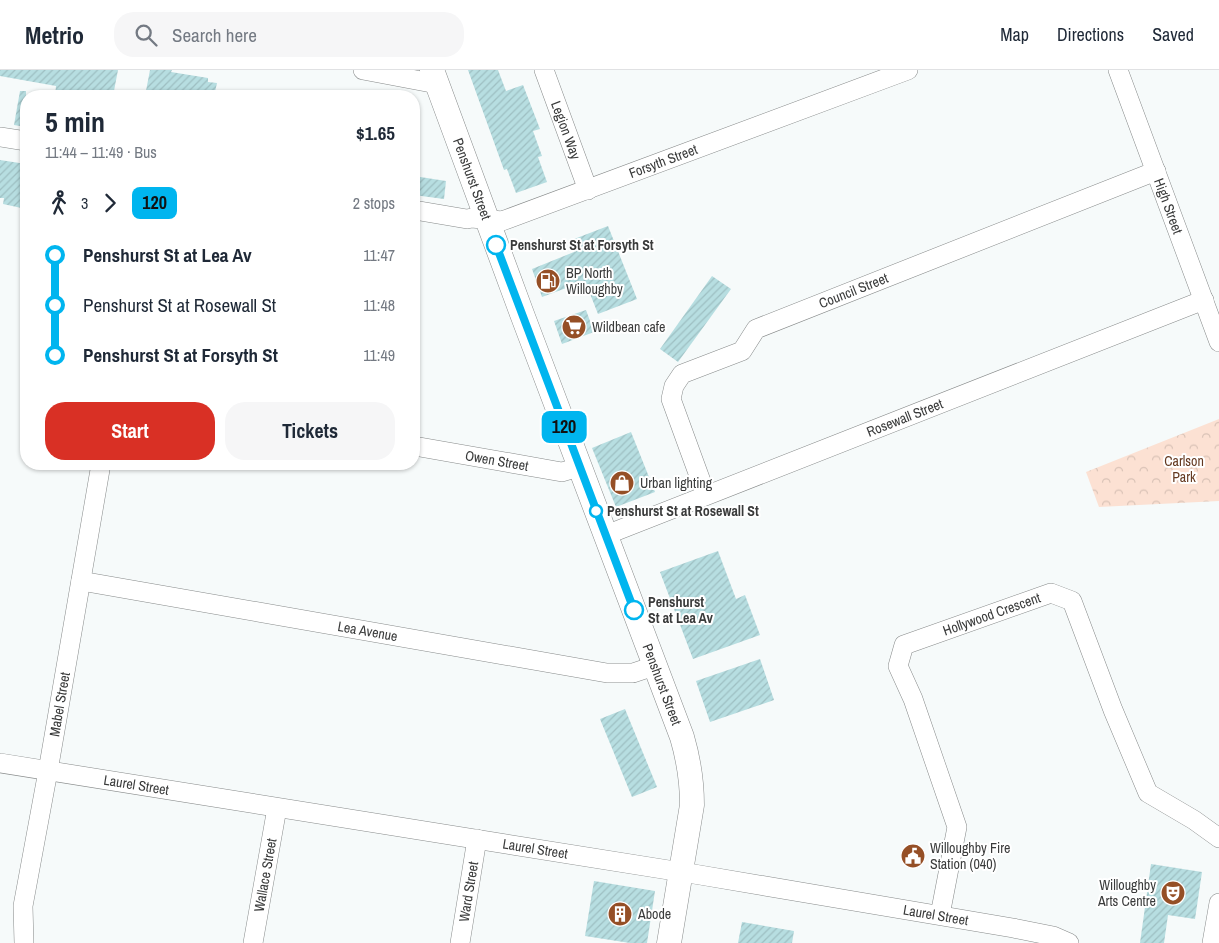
<!DOCTYPE html>
<meta charset="utf-8">
<style>
:root{--surface:#fff;--page:#f6f6f7;--text:#1f2937;--muted:#747a83;--line:#e0e1e3;--accent:#d93025}
body{margin:0;font-family:"Archivo Narrow",sans-serif;background:var(--page);color:var(--text);height:100vh;display:flex;flex-direction:column;font-size:19px;white-space:nowrap}
*{box-sizing:border-box;margin:0}
p{font-size:16px;color:var(--muted)}
.icon{flex:none;width:28px;height:28px;fill:none;stroke:currentColor;stroke-width:2;stroke-linecap:round;stroke-linejoin:round}
.map{position:relative;flex:1;overflow:hidden}
.drawer{position:absolute;left:20px;top:20px;width:400px;height:380px;display:flex;flex-direction:column;background:var(--surface);border-radius:20px;box-shadow:0 1px 4px #0004}
.drawer>*{flex:none}
.badge{padding:0 10px;border-radius:8px;font-size:18px;line-height:32px}
.map>.badge{position:absolute;translate:-50% -50%;box-shadow:0 0 0 2px #fff}
.legs{display:flex;align-items:center;gap:8px;height:55px;padding:0 25px;font-size:16px}
.legs p{margin-inline-start:auto}
.summary{display:flex;align-items:center;justify-content:space-between;height:85px;padding:0 25px}
h1{font-size:28px;font-weight:800;line-height:38px}
.primary-button{display:flex;gap:10px;margin-top:auto;padding:10px 25px}
.primary-button a{flex:1;height:58px;border-radius:20px;background:var(--accent);color:#fff;font-size:20px;font-weight:800;line-height:58px;text-align:center}
.primary-button a+a{background:var(--page);color:var(--text)}
ul{padding:0 25px;list-style:none}
li{display:flex;align-items:center;gap:18px;height:50px;font-size:19px}
li i{display:grid;place-items:center;width:8px;height:100%;margin:0 6px;background:currentColor}
li i::after{content:'';width:12px;height:12px;margin:-6px;border:4px solid;border-radius:50%;background:var(--surface)}
li p{margin-inline-start:auto}
li:first-child i{background:linear-gradient(#0000 50%,currentColor 0)}
li:last-child i{background:linear-gradient(currentColor 50%,#0000 0)}
header{display:flex;align-items:center;gap:30px;box-sizing:border-box;height:70px;padding:0 25px;background:var(--surface);border-bottom:1px solid var(--line)}
header strong{font-size:24px}
nav{display:flex;gap:28px;margin-inline-start:auto;font-size:18px}
.search{width:350px;height:45px;background:var(--page);display:flex;align-items:center;gap:12px;box-sizing:border-box;padding:0 18px;border-radius:20px;color:var(--muted);font-size:19px}
.map>svg:first-child{display:block}
</style>
<header>
<strong>Metrio</strong>
<div class="search"><svg class="icon" aria-label="search" viewBox="0 0 24 24"><circle cx="10" cy="10" r="6"/><path d="M15 15l6 6"/></svg>Search here</div>
<nav><a>Map</a><a>Directions</a><a>Saved</a></nav>
</header>
<div class="map">
<svg width="1219" height="873" viewBox="0 0 1219 873">
<defs>
<pattern id="park-crowns" width="20" height="18" patternUnits="userSpaceOnUse" patternTransform="scale(1.25)"><rect width="20" height="18" fill="#fce1d3"/><path d="M2 6a3 3 0 1 1 6 0M12 15a3 3 0 1 1 6 0" fill="none" stroke="#d9c2b6"/></pattern>
<pattern id="building-hatch" width="6" height="6" patternUnits="userSpaceOnUse" patternTransform="scale(1.25)"><rect width="6" height="6" fill="#b7dee1"/><path d="M-1 1l2-2M0 6l6-6M5 7l2-2" fill="none" stroke="#9ebfc2"/></pattern>
</defs>
<rect width="100%" height="100%" fill="#f6fafa"/>
<!-- park -->
<polygon fill="url(#park-crowns)" points="1219,349 1219,431 1099,437 1086,402"/>
<!-- building -->
<g fill="url(#building-hatch)">
<polygon points="0,0 118,0 113,26 55,26 56,16 0,6"/>
<polygon points="150,0 172,0 171,2 208,8 208,12 217,13 214,26 145,26"/>
<polygon points="468,0 498,0 506,21 523,15 540,59 533,61 542,86 538,87 547,112 516,123 507,99 504,100"/>
<polygon points="20,21 26,21 26,57 14,55"/>
<polygon points="0,90 26,94 26,139 3,134 4,128 0,128"/>
<polygon points="414,106 446,111 444,129 414,125"/>
<polygon points="608,156 637,229 598,244 585,211 542,227 532,199 574,182 569,171"/>
<polygon points="712,206 731,219 678,292 660,279"/>
<polygon points="586,240 594,262 562,274 554,251"/>
<polygon points="631,362 655,422 616,437 592,378"/>
<polygon points="718,481 736,529 745,525 760,565 693,589 660,502"/>
<polygon points="760,589 774,630 710,652 696,611"/>
<polygon points="625,639 657,717 632,727 600,649"/>
<polygon points="1151,794 1202,802 1195,849 1168,845 1164,873 1140,873"/>
<polygon points="594,811 655,821 647,873 630,873 585,866"/>
<polygon points="742,852 794,861 792,873 738,873"/>
</g>
<g fill="none" stroke-linecap="round" stroke-linejoin="round">
<defs>
<g id="minor">
<polyline points="363,0 437,14"/>
<path id="s1" d="M544,0L588,120"/>
<path id="s2" d="M1118,0L1219,272"/>
<polyline points="0,67 26,71"/>
<path id="s3" d="M414,140L467,149L472,148L502,151L908,0"/>
<path id="s4" d="M414,376L562,402L579,397"/>
<path id="s5" d="M706,425L671,329L674,316L682,304L742,281L756,259L1156,101"/>
<path id="s6" d="M606,465L1204,230"/>
<path id="s7" d="M81,511L607,603H633L654,596"/>
<path id="s8" d="M0,693L700,805L1013,858L1053,866L1069,873"/>
<path id="s9" d="M940,845L957,757L913,629L898,596L904,575L1051,523L1072,531L1113,640L1148,723L1194,750L1219,768"/>
<path id="s10" d="M24,873L23,836L48,701L101,394"/>
<path id="s11" d="M253,873L277,738"/>
<path id="s12" d="M460,873L477,769"/>
<polyline points="1212,873 1219,833"/>
</g>
<g id="major">
<path id="s13" d="M432,0L522,244L682,667C689,691 692,710 692,735L669,873"/>
</g>
</defs>
<!-- minor casing -->
<use href="#minor" stroke="#878a8a" stroke-width="20"/>
<!-- major casing -->
<use href="#major" stroke="#878a8a" stroke-width="25"/>
<!-- minor -->
<use href="#minor" stroke="#fff" stroke-width="19"/>
<!-- major -->
<use href="#major" stroke="#fff" stroke-width="24"/>
</g>
<g fill="none" stroke-linecap="round" stroke-linejoin="round">
<defs>
<polyline id="line-1" points="496,175 634,540"/>
</defs>
<!-- line-1 casing -->
<use href="#line-1" stroke="#fff" stroke-width="11"/>
<!-- line-1 -->
<use href="#line-1" stroke="#00b5ef" stroke-width="8"/>
</g>
<!-- icons -->
<defs>
<symbol id="fuel-disc" viewBox="-11 -11 22 22"><circle r="9.5" fill="#954f26" stroke="#fff"/><path d="M-5.5-6h7V0h2V4h1.3V-2.5L3-4.5l.8-.8L6-3V5H2.5V1h-1V6h-7ZM-4.2-4.7v3.2H.2V-4.7Z" fill="#fff"/></symbol>
<symbol id="supermarket-disc" viewBox="-11 -11 22 22"><circle r="9.5" fill="#954f26" stroke="#fff"/><path d="M-6-5.5h2.5l.6 2H6L4.5 2H-2.5L-4.4-4H-6ZM-1.5 3.2a1.3 1.3 0 1 0 .1 0ZM3 3.2a1.3 1.3 0 1 0 .1 0Z" fill="#fff"/></symbol>
<symbol id="shop-disc" viewBox="-11 -11 22 22"><circle r="9.5" fill="#954f26" stroke="#fff"/><path d="M-5-2.5h2.3a2.7 3.5 0 0 1 5.4 0H5L5.5 6h-11ZM-1.5-2.5h3a1.5 2.3 0 0 0-3 0Z" fill="#fff"/></symbol>
<symbol id="civic-disc" viewBox="-11 -11 22 22"><circle r="9.5" fill="#954f26" stroke="#fff"/><path d="M-.6-6.5H3V-4.5H.6V-3L4-1V1h2V6H-6V1h2V-1L-.6-3ZM-1.2 2.5V6h2.4V2.5Z" fill="#fff"/></symbol>
<symbol id="theatre-disc" viewBox="-11 -11 22 22"><circle r="9.5" fill="#954f26" stroke="#fff"/><path d="M-5-5.5Q0-4 5-5.5V0Q5 5 0 6Q-5 5-5 0ZM-3.3-2.5H-1v1.5H-3.3ZM1-2.5H3.3v1.5H1ZM-2.8 1Q0 5.5 2.8 1Z" fill="#fff"/></symbol>
<symbol id="building-disc" viewBox="-11 -11 22 22"><circle r="9.5" fill="#954f26" stroke="#fff"/><path d="M-4-6H4V6H1V3H-1V6H-4ZM-2.5-4.3h1.7v1.8h-1.7ZM.8-4.3h1.7v1.8H.8ZM-2.5-1h1.7V.8h-1.7ZM.8-1h1.7V.8H.8Z" fill="#fff"/></symbol>
</defs>
<g fill-rule="evenodd">
<use href="#fuel-disc" x="534" y="197" width="28" height="28"/>
<use href="#supermarket-disc" x="560" y="243" width="28" height="28"/>
<use href="#shop-disc" x="608" y="399" width="28" height="28"/>
<use href="#civic-disc" x="899" y="772" width="28" height="28"/>
<use href="#theatre-disc" x="1159" y="809" width="28" height="28"/>
<use href="#building-disc" x="606" y="830" width="28" height="28"/>
</g>
<!-- markers -->
<g fill="#fff" stroke="#00b5ef" stroke-width="2.5">
<circle cx="496" cy="175" r="9"/>
<circle cx="596" cy="441" r="6"/>
<circle cx="634" cy="540" r="9"/>
</g>
<g text-anchor="middle" dominant-baseline="central" stroke-width="4" stroke-linejoin="round" paint-order="stroke">
<!-- street labels -->
<g font-size="14" fill="#3a3b3b" stroke="#fff">
<text stroke="none"><textPath href="#s1" startOffset="64">Legion Way</textPath></text>
<text stroke="none"><textPath href="#s3" startOffset="261">Forsyth Street</textPath></text>
<text stroke="none"><textPath href="#s13" startOffset="116">Penshurst Street</textPath></text>
<text stroke="none"><textPath href="#s2" startOffset="145">High Street</textPath></text>
<text stroke="none"><textPath href="#s5" startOffset="325">Council Street</textPath></text>
<text stroke="none"><textPath href="#s6" startOffset="321">Rosewall Street</textPath></text>
<text stroke="none"><textPath href="#s4" startOffset="84">Owen Street</textPath></text>
<text stroke="none"><textPath href="#s9" startOffset="376">Hollywood Crescent</textPath></text>
<text stroke="none"><textPath href="#s7" startOffset="291">Lea Avenue</textPath></text>
<text stroke="none"><textPath href="#s13" startOffset="656">Penshurst Street</textPath></text>
<text stroke="none"><textPath href="#s10" startOffset="242">Mabel Street</textPath></text>
<text stroke="none"><textPath href="#s8" startOffset="138">Laurel Street</textPath></text>
<text stroke="none"><textPath href="#s8" startOffset="542">Laurel Street</textPath></text>
<text stroke="none"><textPath href="#s11" startOffset="69">Wallace Street</textPath></text>
<text stroke="none"><textPath href="#s12" startOffset="52">Ward Street</textPath></text>
<text stroke="none"><textPath href="#s8" startOffset="948">Laurel Street</textPath></text>
</g>
<!-- stop labels -->
<g font-size="14" font-weight="bold" fill="#3a3b3b" stroke="#fff" text-anchor="start">
<text x="510" y="175">Penshurst St at Forsyth St</text>
<text x="607" y="441">Penshurst St at Rosewall St</text>
<text x="648" y="532">Penshurst<tspan x="648" dy="16">St at Lea Av</tspan></text>
</g>
<!-- poi labels -->
<g font-size="14" fill="#3a3b3b" stroke="#fff" text-anchor="start">
<text x="566" y="203">BP North<tspan x="566" dy="16">Willoughby</tspan></text>
<text x="592" y="257">Wildbean cafe</text>
<text x="640" y="413">Urban lighting</text>
<text x="930" y="778">Willoughby Fire<tspan x="930" dy="16">Station (040)</tspan></text>
<text x="1156" y="815" text-anchor="end">Willoughby<tspan x="1156" dy="16">Arts Centre</tspan></text>
<text x="638" y="844">Abode</text>
</g>
<!-- park labels -->
<g font-size="14" fill="#643920" stroke="#fff">
<text x="1184" y="391">Carlson<tspan x="1184" dy="16">Park</tspan></text>
</g>
</g>
</svg>
<b class="badge" style="left:564px;top:357px;background:#00b5ef;color:#111">120</b>
<section class="drawer">
<div class="summary"><div><h1>5 min</h1><p>11:44 – 11:49 · Bus</p></div><b>$1.65</b></div>
<div class="legs"><svg class="icon" aria-label="walk" viewBox="0 0 24 24"><circle cx="13" cy="4" r="2"/><path d="M13 8l-2 6 4 7M11 14l-3 7M7 12l3-4h3l4 4"/></svg>3<svg class="icon" aria-label="forward" viewBox="0 0 24 24"><path d="M9 5l7 7-7 7"/></svg><b class="badge" style="background:#00b5ef;color:#111">120</b><p>2 stops</p></div>
<ul>
<li><i style="color:#00b5ef"></i><b>Penshurst St at Lea Av</b><p>11:47</p></li>
<li><i style="color:#00b5ef"></i><span>Penshurst St at Rosewall St</span><p>11:48</p></li>
<li><i style="color:#00b5ef"></i><b>Penshurst St at Forsyth St</b><p>11:49</p></li>
</ul>
<div class="primary-button"><a>Start</a><a>Tickets</a></div>
</section>
</div>
